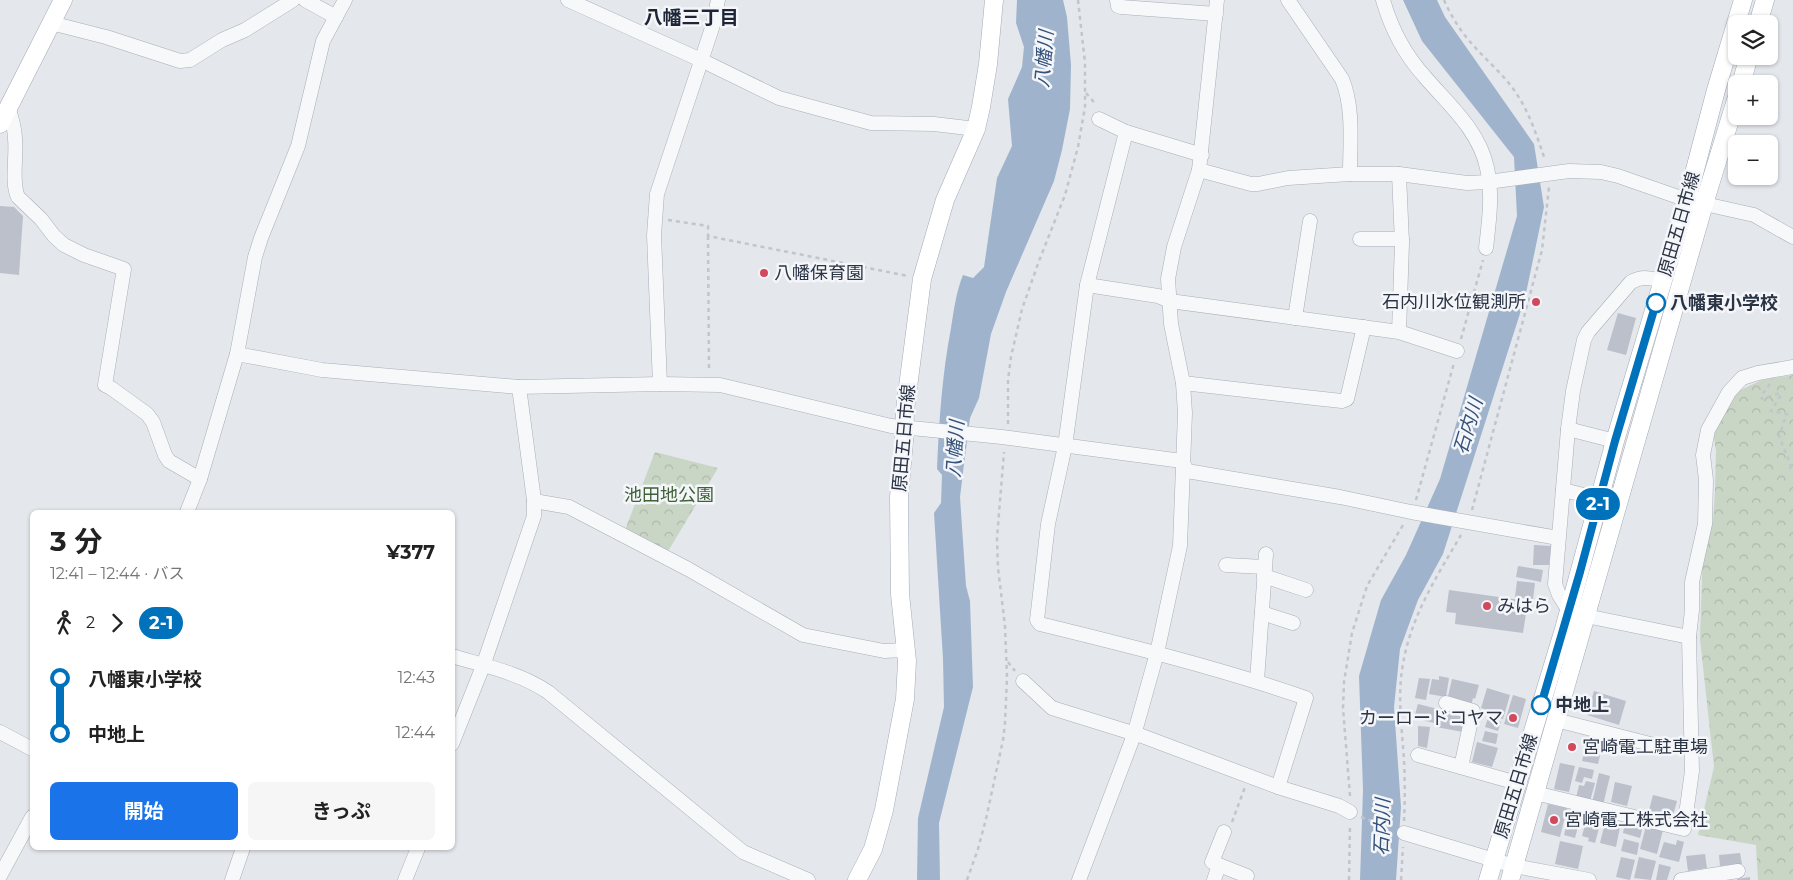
<!DOCTYPE html>
<html lang="ja">
<meta charset="utf-8">
<style>
:root{--surface:#fff;--page:#f6f6f6;--text:#222;--muted:#767676;--accent:#1a73e8}
body{margin:0;font-family:Montserrat,"Noto Sans JP",sans-serif;background:var(--page);color:var(--text);height:100vh;display:flex;flex-direction:column;font-size:19px;white-space:nowrap}
*{box-sizing:border-box;margin:0}
p{font-size:16px;color:var(--muted)}
.icon{flex:none;width:28px;height:28px;fill:none;stroke:currentColor;stroke-width:2;stroke-linecap:round;stroke-linejoin:round}
.map{position:relative;flex:1;overflow:hidden}
.drawer{position:absolute;left:30px;top:510px;width:425px;height:340px;display:flex;flex-direction:column;background:var(--surface);border-radius:8px;box-shadow:0 1px 4px #0004}
.drawer>*{flex:none}
.badge{padding:0 10px;border-radius:16px;font-size:18px;line-height:32px}
.buttons{position:absolute;left:1728px;top:15px;display:grid;gap:10px}
.buttons a{display:grid;place-items:center;width:50px;height:50px;border-radius:8px;background:var(--surface);box-shadow:0 1px 4px #0004;font-size:25px}
.map>.badge{position:absolute;translate:-50% -50%;box-shadow:0 0 0 2px #fff}
.legs{display:flex;align-items:center;gap:8px;height:55px;padding:0 20px;font-size:16px}
.legs p{margin-inline-start:auto}
.head{display:flex;align-items:center;justify-content:space-between;height:85px;padding:0 20px}
h1{font-size:28px;font-weight:700;line-height:38px}
.cta{display:flex;gap:10px;margin-top:auto;padding:10px 20px}
.cta a{flex:1;height:58px;border-radius:8px;background:var(--accent);color:#fff;font-size:20px;font-weight:700;line-height:58px;text-align:center}
.cta a+a{background:var(--page);color:var(--text)}
ul{padding:0 20px;list-style:none}
li{display:flex;align-items:center;gap:18px;height:55px;font-size:19px}
li i{display:grid;place-items:center;width:8px;height:100%;margin:0 6px;background:currentColor}
li i::after{content:'';width:12px;height:12px;margin:-6px;border:4px solid;border-radius:50%;background:var(--surface)}
li p{margin-inline-start:auto}
li:first-child i{background:linear-gradient(#0000 50%,currentColor 0)}
li:last-child i{background:linear-gradient(currentColor 50%,#0000 0)}
.map>svg:first-child{display:block}
</style>
<div class="map">
<svg width="1793" height="880" viewBox="0 0 1793 880">
<defs>
<pattern id="forest-crowns" width="20" height="18" patternUnits="userSpaceOnUse" patternTransform="scale(1.25)"><rect width="20" height="18" fill="#c9d6c5"/><path d="M2 6a3 3 0 1 1 6 0M12 15a3 3 0 1 1 6 0" fill="none" stroke="#adb8ab"/></pattern>
</defs>
<rect width="100%" height="100%" fill="#e4e7ec"/>
<!-- forest -->
<g fill="url(#forest-crowns)">
<polygon points="1793,375 1793,880 1758,880 1756,845 1698,835 1714,767 1700,639 1703,546 1713,522 1715,491 1716,451 1713,432 1734,393 1762,380"/>
<polygon points="655,452 718,468 667,553 625,530"/>
</g>
<!-- water -->
<g fill="#9fb4cc">
<path d="M1017,0H1063L1067,17L1071,65L1070,109L1062,150L1054,181L1006,292L991,334L979,398L970,418L964,464L960,497L966,586L970,601L973,687L939,823L940,880H917L918,818L944,707L943,659L934,513L941,503L942,475L937,469C939,422 942,375 951,328C954,310 956,292 963,275L973,278L984,267L997,178L1012,146L1008,99L1022,67L1024,47L1016,23Z"/>
<polygon points="1403,0 1437,0 1445,17 1534,144 1544,207 1525,298 1443,554 1418,600 1400,649 1394,707 1401,807 1396,880 1360,880 1363,790 1359,676 1381,600 1406,555 1440,479 1517,216 1514,157 1422,41"/>
</g>
<!-- building -->
<g fill="#bbc0ca">
<polygon points="0,206 14,207 23,216 19,275 0,273"/>
<polygon points="1618,313 1636,318 1626,355 1607,350"/>
<polygon points="1534,545 1551,546 1549,565 1533,565"/>
<polygon points="1518,566 1543,570 1541,582 1516,577"/>
<polygon points="1517,581 1535,583 1533,599 1515,597"/>
<polygon points="1449,590 1528,601 1523,633 1455,624 1456,613 1446,612"/>
<polygon points="1439,676 1449,678 1446,697 1429,694 1432,679 1439,680"/>
<polygon points="1419,678 1430,679 1426,700 1415,698"/>
<polygon points="1452,679 1479,685 1475,699 1473,698 1471,706 1447,701"/>
<polygon points="1487,688 1510,695 1503,719 1490,716 1491,711 1481,708"/>
<polygon points="1594,691 1626,701 1619,725 1587,715"/>
<polygon points="1513,695 1526,699 1518,728 1504,724"/>
<polygon points="1418,704 1438,709 1434,723 1414,718"/>
<polygon points="1439,712 1466,717 1463,732 1436,727"/>
<polygon points="1488,718 1501,722 1498,731 1485,727"/>
<polygon points="1418,726 1430,727 1427,748 1418,746"/>
<polygon points="1485,731 1498,734 1496,744 1482,741"/>
<polygon points="1588,736 1611,742 1608,753 1601,751 1598,764 1582,761"/>
<polygon points="1477,742 1498,748 1492,767 1472,762"/>
<polygon points="1560,763 1575,766 1569,792 1554,789"/>
<polygon points="1579,767 1594,770 1592,779 1584,777 1582,783 1575,781"/>
<polygon points="1599,773 1610,776 1603,805 1592,803"/>
<polygon points="1586,781 1595,783 1590,801 1576,798 1579,785 1584,786"/>
<polygon points="1615,782 1632,786 1627,806 1611,802"/>
<polygon points="1653,795 1677,801 1672,819 1648,814"/>
<polygon points="1548,804 1567,808 1560,837 1541,832"/>
<polygon points="1570,809 1582,812 1575,838 1564,835"/>
<polygon points="1588,814 1602,817 1595,843 1588,841 1589,838 1582,836"/>
<polygon points="1625,822 1643,826 1640,838 1623,833"/>
<polygon points="1605,823 1620,827 1616,847 1600,843"/>
<polygon points="1646,826 1663,830 1657,854 1640,849"/>
<polygon points="1624,839 1639,843 1637,855 1621,851"/>
<polygon points="1677,840 1684,842 1679,862 1659,857 1664,842 1676,845"/>
<polygon points="1560,841 1583,846 1578,869 1555,864"/>
<polygon points="1740,853 1742,864 1720,866 1719,855"/>
<polygon points="1705,854 1707,868 1688,871 1686,856"/>
<polygon points="1621,857 1635,860 1630,880 1616,877"/>
<polygon points="1639,857 1656,861 1651,880 1634,878"/>
<polygon points="1659,864 1671,867 1667,880 1656,880"/>
<polygon points="1750,877 1750,880 1737,880 1737,879"/>
</g>
<g fill="none" stroke-linecap="round" stroke-linejoin="round">
<defs>
<g id="minor">
<polyline points="305,0 336,17"/>
<polyline points="568,0 701,60 779,98 871,123 934,124 976,129"/>
<polyline points="1117,0 1118,6 1121,7 1216,14"/>
<path d="M1288,0L1342,79C1354,108 1350,143 1350,174"/>
<path d="M1383,0C1391,28 1405,55 1425,77C1449,105 1479,130 1487,168C1493,195 1489,221 1486,248"/>
<polyline points="51,23 106,37 180,61 190,60 222,40 245,30 293,0"/>
<path d="M9,108C11,118 15,128 15,139C17,155 11,183 18,197L41,219L54,236L64,245L84,255L124,269L105,385L111,388L147,414L153,422L165,455L169,461L200,479"/>
<polyline points="1099,119 1126,132 1202,155"/>
<path d="M1126,132L1087,285L1065,446L1048,524L1037,620L1040,624C1130,646 1219,668 1306,698L1278,787"/>
<polyline points="1199,170 1251,184 1258,184 1288,178 1350,174 1399,174 1467,183 1488,182 1569,171 1601,172 1618,176 1687,200 1754,215 1793,237"/>
<polyline points="1360,239 1402,239"/>
<path d="M1662,281C1651,278 1642,276 1631,282L1588,332L1584,340L1573,391L1568,429L1555,584L1559,595L1569,611L1586,616L1689,637L1692,610V582L1705,524L1706,480L1703,455L1708,430L1729,392L1742,378L1758,373L1793,367"/>
<polyline points="1087,285 1158,296 1170,301 1399,332 1457,351"/>
<polyline points="1295,318 1310,221"/>
<polyline points="1399,332 1402,243 1399,174"/>
<polyline points="237,354 322,370 519,387 660,384 720,385 891,426 1002,437 1182,461"/>
<polyline points="1183,383 1314,398 1342,401 1347,399 1364,327"/>
<polyline points="660,384 654,235 657,194 713,25 718,0"/>
<polyline points="1568,429 1615,441"/>
<polyline points="1182,461 1187,471 1340,497 1411,512 1558,538"/>
<polyline points="1563,490 1600,499"/>
<polyline points="534,501 569,507 688,569 803,635 884,651 905,650"/>
<polyline points="187,512 200,479 237,354 255,257 261,238 298,146 323,41 345,0"/>
<polyline points="1226,565 1264,567"/>
<polyline points="1264,576 1306,590"/>
<polyline points="1262,613 1293,623"/>
<path d="M452,656C485,666 520,673 548,692L743,852L808,880"/>
<polyline points="1023,681 1052,708 1142,736 1278,787 1339,806 1350,812"/>
<polyline points="1257,681 1266,554"/>
<polyline points="1446,703 1473,711 1461,767"/>
<polyline points="1556,720 1658,746"/>
<polyline points="0,732 32,749"/>
<polyline points="452,744 483,666 534,516 534,500 519,387"/>
<polyline points="1418,755 1517,783"/>
<polyline points="1535,793 1684,829 1692,771 1689,637"/>
<polyline points="1404,833 1514,866 1589,880"/>
<polyline points="1219,865 1247,876"/>
<polyline points="0,876 32,817"/>
<polyline points="232,880 243,848"/>
<polyline points="405,880 418,848"/>
<polyline points="1079,880 1134,735 1157,653 1180,546 1185,413 1183,383 1171,324 1168,279 1174,247 1199,170 1217,0"/>
<polyline points="1214,880 1219,865 1212,862 1224,832"/>
<polyline points="1681,880 1738,871"/>
</g>
<g id="major">
<polyline points="1758,24 1765,0"/>
<polyline points="1741,84 1749,56"/>
<polyline points="0,124 63,0"/>
<polyline points="857,880 873,849 884,810 905,699 907,661 900,594 899,497 904,440 905,410 922,279 945,200 976,129 981,107 988,64 994,0"/>
<polyline points="1488,880 1564,629 1615,441 1687,200 1716,90 1743,0"/>
<polyline points="1510,880 1704,204 1736,100"/>
</g>
</defs>
<!-- minor casing -->
<use href="#minor" stroke="#a9aeb7" stroke-width="15"/>
<!-- major casing -->
<use href="#major" stroke="#a3abb8" stroke-width="19"/>
<!-- path -->
<g stroke="#c2c5cb" stroke-width="2.5" stroke-dasharray="4 4" stroke-linecap="butt">
<path d="M1444,0C1451,16 1461,32 1473,45C1486,60 1502,73 1514,90C1529,111 1537,136 1545,160"/>
<polyline points="1086,93 1093,101 1094,106"/>
<polyline points="668,220 708,226 708,236 908,276"/>
<polyline points="708,236 709,372"/>
<polyline points="1461,339 1483,260"/>
<polyline points="1770,384 1761,396 1762,399 1780,393 1781,395 1771,411 1787,414 1779,436 1793,471"/>
<polyline points="1008,424 1008,380 1011,357 1022,309 1039,261 1065,195 1078,147 1085,107 1085,63 1078,0"/>
<polyline points="1416,500 1454,363"/>
<polyline points="1472,510 1542,250 1549,187"/>
<polyline points="1008,662 1015,671"/>
<polyline points="1350,796 1343,708 1344,682 1352,633 1367,586 1403,525"/>
<polyline points="1361,817 1391,828"/>
<path d="M1404,821C1405,801 1405,780 1404,760C1402,728 1397,696 1403,664C1411,616 1437,576 1461,535"/>
<polyline points="1232,822 1245,787"/>
<polyline points="967,880 978,849 986,819 1003,740 1005,723 1007,677 1005,626 998,568 997,538 1004,452"/>
<polyline points="1349,880 1350,824"/>
<polyline points="1401,880 1403,847"/>
</g>
<!-- minor -->
<use href="#minor" stroke="#f7f8fa" stroke-width="14"/>
<!-- major -->
<use href="#major" stroke="#fff" stroke-width="18"/>
</g>
<g fill="none" stroke-linecap="round" stroke-linejoin="round">
<defs>
<polyline id="line-1" points="1541,705 1580,572 1615,441 1656,303"/>
</defs>
<!-- line-1 casing -->
<use href="#line-1" stroke="#fff" stroke-width="11"/>
<!-- line-1 -->
<use href="#line-1" stroke="#0072bc" stroke-width="8"/>
</g>
<!-- markers -->
<g fill="#d1495b" stroke="#f4f6f9" stroke-width="2">
<circle cx="764" cy="273" r="5"/>
<circle cx="1536" cy="302" r="5"/>
<circle cx="1487" cy="606" r="5"/>
<circle cx="1513" cy="718" r="5"/>
<circle cx="1572" cy="747" r="5"/>
<circle cx="1554" cy="820" r="5"/>
</g>
<g fill="#fff" stroke="#0072bc" stroke-width="2.5">
<circle cx="1656" cy="303" r="9"/>
<circle cx="1541" cy="705" r="9"/>
</g>
<g text-anchor="middle" dominant-baseline="central" stroke-width="5" stroke-linejoin="round" paint-order="stroke">
<!-- street labels -->
<g font-size="18" fill="#2b3445" stroke="#f4f6f9">
<text transform="translate(1679 224) rotate(-74)">原田五日市線</text>
<text transform="translate(904 438) rotate(-85)">原田五日市線</text>
<text transform="translate(1516 786) rotate(-73)">原田五日市線</text>
</g>
<!-- poi labels -->
<g font-size="18" fill="#2b3445" stroke="#f4f6f9" text-anchor="start">
<text x="774" y="273">八幡保育園</text>
<text x="1526" y="302" text-anchor="end">石内川水位観測所</text>
<text x="1497" y="606">みはら</text>
<text x="1503" y="718" text-anchor="end">カーロードコヤマ</text>
<text x="1582" y="747">宮崎電工駐車場</text>
<text x="1564" y="820">宮崎電工株式会社</text>
</g>
<!-- stop labels -->
<g font-size="18" font-weight="bold" fill="#2b3445" stroke="#f4f6f9" text-anchor="start">
<text x="1670" y="303">八幡東小学校</text>
<text x="1555" y="705">中地上</text>
</g>
<!-- park labels -->
<g font-size="18" fill="#3f6138" stroke="#f4f6f9">
<text x="669" y="495">池田地公園</text>
</g>
<!-- neighbourhood labels -->
<g font-size="19" font-weight="bold" fill="#1d2536" stroke="#f4f6f9">
<text x="691" y="17">八幡三丁目</text>
</g>
<!-- water labels -->
<g font-size="19" font-style="italic" fill="#34527a" stroke="#f4f6f9">
<text transform="translate(1044 59) rotate(-85)">八幡川</text>
<text transform="translate(1468 426) rotate(-73)">石内川</text>
<text transform="translate(955 449) rotate(-86)">八幡川</text>
<text transform="translate(1382 827) rotate(-88)">石内川</text>
</g>
</g>
</svg>
<div class="buttons">
<a><svg class="icon" aria-label="layers" viewBox="0 0 24 24"><path d="M12 4l9 5-9 5-9-5zM3 14l9 5 9-5"/></svg></a>
<a>+</a>
<a>−</a>
</div>
<b class="badge" style="left:1598px;top:504px;background:#0072bc;color:#fff">2-1</b>
<section class="drawer">
<div class="head"><div><h1>3 分</h1><p>12:41 – 12:44 · バス</p></div><b>¥377</b></div>
<div class="legs"><svg class="icon" aria-label="walk" viewBox="0 0 24 24"><circle cx="13" cy="4" r="2"/><path d="M13 8l-2 6 4 7M11 14l-3 7M7 12l3-4h3l4 4"/></svg>2<svg class="icon" aria-label="forward" viewBox="0 0 24 24"><path d="M9 5l7 7-7 7"/></svg><b class="badge" style="background:#0072bc;color:#fff">2-1</b></div>
<ul>
<li><i style="color:#0072bc"></i><b>八幡東小学校</b><p>12:43</p></li>
<li><i style="color:#0072bc"></i><b>中地上</b><p>12:44</p></li>
</ul>
<div class="cta"><a>開始</a><a>きっぷ</a></div>
</section>
</div>
